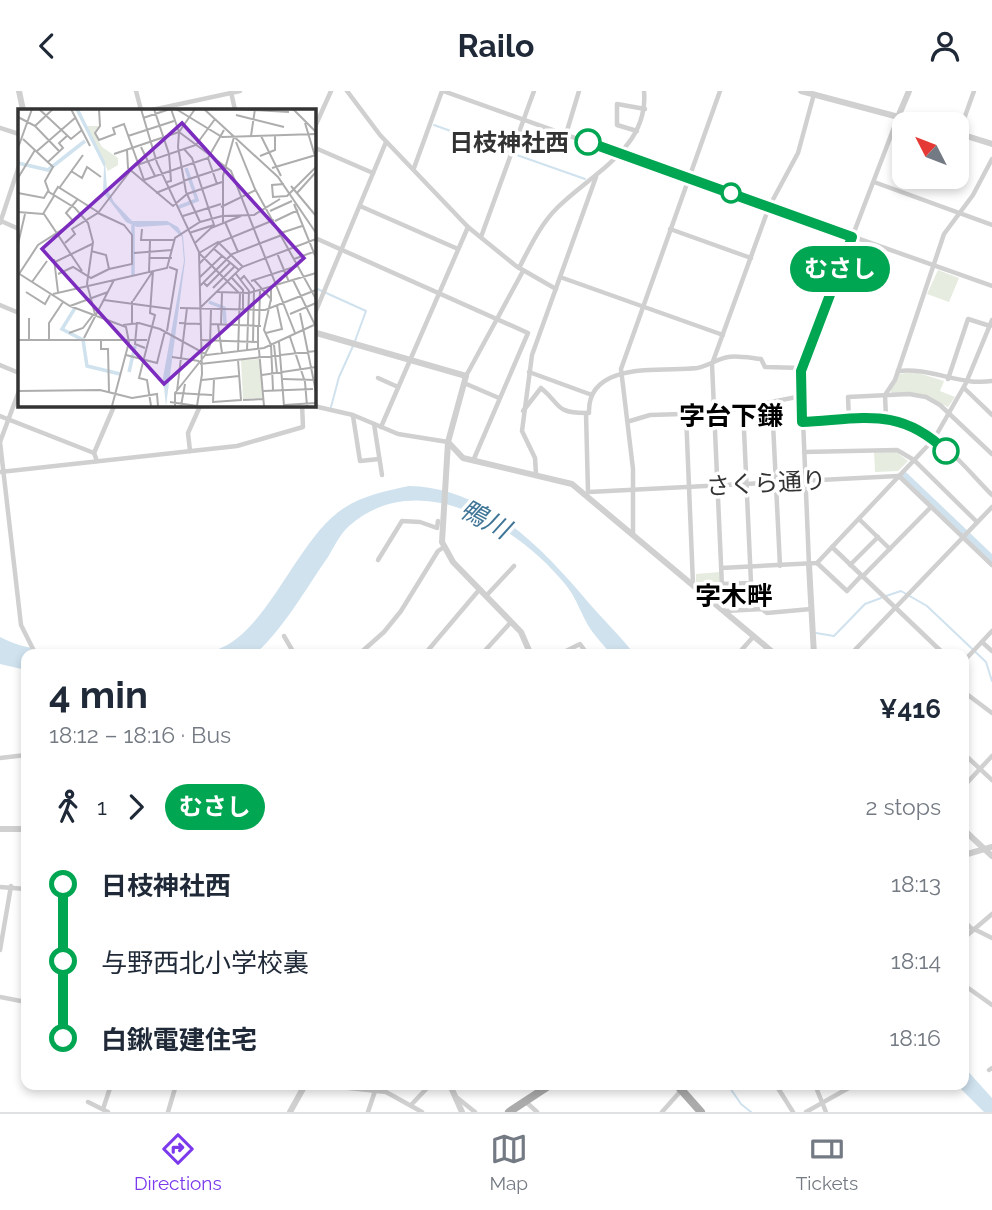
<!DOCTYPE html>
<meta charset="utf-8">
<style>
:root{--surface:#fff;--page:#f2f2f3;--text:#1f2937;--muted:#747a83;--line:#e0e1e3;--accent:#7c3aed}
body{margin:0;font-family:Raleway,"Noto Sans JP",sans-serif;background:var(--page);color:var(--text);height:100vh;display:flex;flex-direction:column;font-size:26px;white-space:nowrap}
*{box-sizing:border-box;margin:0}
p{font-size:23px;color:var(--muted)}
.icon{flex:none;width:38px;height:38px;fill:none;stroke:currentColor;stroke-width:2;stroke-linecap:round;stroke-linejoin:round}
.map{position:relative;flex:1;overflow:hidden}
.drawer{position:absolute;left:21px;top:558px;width:948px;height:441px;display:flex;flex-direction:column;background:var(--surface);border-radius:14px;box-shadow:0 4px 10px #0003}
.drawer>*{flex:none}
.badge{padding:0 14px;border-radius:23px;font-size:24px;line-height:46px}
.needle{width:46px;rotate:312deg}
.fabs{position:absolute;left:892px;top:21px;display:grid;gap:14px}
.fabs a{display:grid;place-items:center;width:77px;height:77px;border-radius:14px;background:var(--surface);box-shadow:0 4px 10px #0003;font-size:35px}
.map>.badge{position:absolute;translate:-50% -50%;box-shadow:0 0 0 4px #fff}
.legs{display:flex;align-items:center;gap:10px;height:77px;padding:0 28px;font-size:23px}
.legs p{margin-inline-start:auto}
.summary{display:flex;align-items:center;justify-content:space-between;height:119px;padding:0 28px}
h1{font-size:38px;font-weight:700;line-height:52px}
ul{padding:0 28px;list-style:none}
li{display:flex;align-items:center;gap:24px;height:77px;font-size:26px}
li i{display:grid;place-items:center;width:10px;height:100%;margin:0 9px;background:currentColor}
li i::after{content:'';width:18px;height:18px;margin:-9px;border:5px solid;border-radius:50%;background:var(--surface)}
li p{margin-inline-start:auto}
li:first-child i{background:linear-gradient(#0000 50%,currentColor 0)}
li:last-child i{background:linear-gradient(currentColor 50%,#0000 0)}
header{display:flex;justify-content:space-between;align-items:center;height:91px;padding:0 28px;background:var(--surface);font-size:32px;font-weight:700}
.menu{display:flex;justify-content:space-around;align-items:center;height:98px;border-top:2px solid var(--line);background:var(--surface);font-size:19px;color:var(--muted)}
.menu a{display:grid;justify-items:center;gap:4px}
.menu .on{color:var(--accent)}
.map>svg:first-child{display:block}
</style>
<header><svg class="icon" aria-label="back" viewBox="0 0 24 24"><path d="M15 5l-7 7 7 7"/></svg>Railo<svg class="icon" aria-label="person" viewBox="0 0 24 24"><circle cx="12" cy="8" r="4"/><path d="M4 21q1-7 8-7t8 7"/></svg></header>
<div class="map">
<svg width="992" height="1021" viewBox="0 0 992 1021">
<rect width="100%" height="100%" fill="#fff"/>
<!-- green -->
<g fill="#e6ecdf">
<polygon points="938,179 959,187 949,211 927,203"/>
<polygon points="915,281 944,290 940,300 955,306 948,316 922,303 892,302 890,299 898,283"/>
<polygon points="874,360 896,361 908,370 898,380 875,381"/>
<polygon points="720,481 721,510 718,511 696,492 696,483"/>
</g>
<!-- water -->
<g fill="#cfe2ee">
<path d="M409,395C485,396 542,457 588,511C603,529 620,544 634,563H611C604,555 597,547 591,539C581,524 577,507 565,493C517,434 418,374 349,435C340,443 334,456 328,466C307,496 282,540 255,563L26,564V579L0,573V546C33,564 73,560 110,561C144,561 183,569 216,559C268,542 297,447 344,417C364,404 386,400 409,395Z"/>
<polygon points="964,976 992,1007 992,1021 984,1021 957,994 964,994"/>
</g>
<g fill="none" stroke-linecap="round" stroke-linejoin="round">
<!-- stream -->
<g stroke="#cfe2ee" stroke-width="2">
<polyline points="434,34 509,61"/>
<polyline points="514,63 585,88"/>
<polyline points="313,196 366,220 355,250"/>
<polyline points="331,316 339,286 353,255"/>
<polyline points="886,505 901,500 927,515 986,571 992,590"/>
<polyline points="816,542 834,545 865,513 881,507"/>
<polyline points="728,994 741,1013 751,1021"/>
</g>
<!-- river -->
<polyline stroke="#cfe2ee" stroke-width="10" points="904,386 992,470"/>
<!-- minor -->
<g stroke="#d0d0d0" stroke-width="4.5">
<polyline points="136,0 141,19"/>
<polyline points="347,0 380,44 468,136 516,175 556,198"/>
<polyline points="443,0 992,195"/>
<polyline points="231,1 235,19"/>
<polyline points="152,19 240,0"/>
<polyline points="0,37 19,43"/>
<polyline points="313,40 331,0"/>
<polyline points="637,40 617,34 617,13 645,18"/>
<polyline points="959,42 974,0"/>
<polyline points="566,43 579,0"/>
<polyline points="313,56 373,82"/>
<polyline points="414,77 442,0"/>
<polyline points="874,91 992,134"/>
<polyline points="360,115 458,158"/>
<polyline points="1,130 19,138"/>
<polyline points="0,132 19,75"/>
<polyline points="670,138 751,167"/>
<polyline points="313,146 528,242 473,370"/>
<polyline points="481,146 534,0"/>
<path d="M519,177C530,156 540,134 557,117C592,82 649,57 644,0"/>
<polyline points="560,186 723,244"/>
<polyline points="0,214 19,222"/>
<polyline points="313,227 386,51"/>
<polyline points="0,274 19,282"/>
<path d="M898,280C931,276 959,295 992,290"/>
<polyline points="529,281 592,304"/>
<polyline points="466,285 523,180"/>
<polyline points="378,287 398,296"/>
<polyline points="948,288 968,228 990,235"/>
<polyline points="464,292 499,307"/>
<polyline points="964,297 992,324"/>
<polyline points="772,312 780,475"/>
<polyline points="305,313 353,324 398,343 448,351"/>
<path d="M523,320L541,297C561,313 554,322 586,322"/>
<polyline points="686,323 693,493"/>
<polyline points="0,325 94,362"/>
<polyline points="353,325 360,370 379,368"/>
<polyline points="886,327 885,304 895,289 944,143 973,104 992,68"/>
<polyline points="849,329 848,306 909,303 926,306 940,314 992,363"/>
<polyline points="630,330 650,324 715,322 802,305"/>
<path d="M802,331C832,330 866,323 895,328C934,335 965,377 992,404"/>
<polyline points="374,333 382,384"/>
<polyline points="381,336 468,136"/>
<polyline points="0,351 21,534 36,564"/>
<polyline points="0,351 19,300"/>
<polyline points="190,360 188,342 201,313"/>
<polyline points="804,361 897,359 914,369 977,431"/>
<polyline points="97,370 94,362 115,313"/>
<polyline points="0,381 237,355 303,336 302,313"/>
<polyline points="536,383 535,367 522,340 532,264 596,86"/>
<polyline points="899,385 992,474"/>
<path d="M588,401L586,322H589C587,269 664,281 697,277C708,275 717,268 728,266C737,264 751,267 761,268L765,276L802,277"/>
<polyline points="589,401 898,385"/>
<polyline points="859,428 890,458"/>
<polyline points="633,442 633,378 621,278 720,0"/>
<polyline points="832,456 945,564"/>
<polyline points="378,469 402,430 420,431 437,437 438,430"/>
<polyline points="817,472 847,500 861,485"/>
<polyline points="809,474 801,280 898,26"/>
<polyline points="850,474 878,446"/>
<polyline points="721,477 817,472 934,348 966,292 992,229"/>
<polyline points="862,486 931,416"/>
<polyline points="722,493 751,492 743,317"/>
<polyline points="486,505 514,475"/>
<polyline points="723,518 712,273 769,116 798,62 814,3"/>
<polyline points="725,520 762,518 767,522 811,518"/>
<polyline points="284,545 295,564"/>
<polyline points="982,551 992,560"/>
<polyline points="358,564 384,541 401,520 438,460 444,456"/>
<polyline points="424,564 479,499"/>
<polyline points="481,564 511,531"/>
<polyline points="558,564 580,553 588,564"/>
<polyline points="737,564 754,545"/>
<polyline points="850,564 992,416"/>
<polyline points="964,570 992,540"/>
<polyline points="964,601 992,622"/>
<polyline points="964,663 992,689"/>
<polyline points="0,667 26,664"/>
<polyline points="964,695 992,665"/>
<polyline points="0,796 26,798"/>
<polyline points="964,830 973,839"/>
<polyline points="974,838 992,847"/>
<polyline points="964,847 992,823"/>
<polyline points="0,859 11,795"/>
<polyline points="964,894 992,914"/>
<polyline points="0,906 26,911"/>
<polyline points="989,979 992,977"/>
<polyline points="344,994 349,997 386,1001 422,1021"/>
<polyline points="776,994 793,1021"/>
<polyline points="815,994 826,1021"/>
<polyline points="455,1005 475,1021"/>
<polyline points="88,1011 108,1021"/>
<polyline points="526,1011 537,1021"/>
<polyline points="411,1014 430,994"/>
<polyline points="103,1018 111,994"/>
<polyline points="168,1021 176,994"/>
<polyline points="368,1021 377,994"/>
<polyline points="662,1021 686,994"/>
<polyline points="806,1021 854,994"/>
</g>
<!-- tertiary -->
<g stroke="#d0d0d0" stroke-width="6">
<polyline points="19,0 23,19"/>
<polyline points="801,0 925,33"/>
<polyline points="898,26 909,0"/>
<polyline points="957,42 992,53"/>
<polyline points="313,241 466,285 448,351 442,451 453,471 521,541 531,564"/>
<polyline points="448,351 463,367 572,393 776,564"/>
<polyline points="809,474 814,564"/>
<polyline points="0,738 26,738"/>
<polyline points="964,739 992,765"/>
<polyline points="964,764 992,756"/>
<polyline points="450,994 462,1021"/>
<polyline points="290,1021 305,994"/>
</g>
<!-- primary -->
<g stroke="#ababab" stroke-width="8">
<polyline points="677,994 701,1021"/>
<polyline points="509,1021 550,994"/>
</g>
</g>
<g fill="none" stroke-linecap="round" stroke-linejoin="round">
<defs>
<path id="line-1" d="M588,51L852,146L801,280L802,331C863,328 899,315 946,360"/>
</defs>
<!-- line-1 casing -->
<use href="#line-1" stroke="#fff" stroke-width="16"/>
<!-- line-1 -->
<use href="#line-1" stroke="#00a651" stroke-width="10"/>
</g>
<!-- markers -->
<g fill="#fff" stroke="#00a651" stroke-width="3.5">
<circle cx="588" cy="51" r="12"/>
<circle cx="731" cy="102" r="9"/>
<circle cx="946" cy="360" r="12"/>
</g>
<g text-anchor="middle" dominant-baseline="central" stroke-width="7" stroke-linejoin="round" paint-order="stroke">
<!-- stop labels -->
<g font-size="24" font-weight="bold" fill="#333" stroke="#fff" text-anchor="end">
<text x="569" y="51">日枝神社西</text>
</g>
<!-- street labels -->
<g font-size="24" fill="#333" stroke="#fff">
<text transform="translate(766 392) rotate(-3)">さくら通り</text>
</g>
<!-- neighbourhood labels -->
<g font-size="26" font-weight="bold" fill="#000" stroke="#fff">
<text x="731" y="325">字台下鎌</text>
<text x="734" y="505">字木畔</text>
</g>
<!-- water labels -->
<g font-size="26" font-style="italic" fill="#3f7597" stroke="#fff">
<text transform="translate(485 428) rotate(28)">鴨川</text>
</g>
</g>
<!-- overview -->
<g transform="translate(18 18)">
<rect width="298" height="298" fill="#fff"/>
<path d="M68,17H81L76,24L84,38L100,49V56L90,62ZM242,250L245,289L225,290L223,251Z" fill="#e6ecdf"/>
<path d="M57,0H61L87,53L89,80L96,93L114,112H149L160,118L165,127L167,152L148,297L145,269L166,152L164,128L151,116L119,118L108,113L85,83L86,58Z" fill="#cfe2ee"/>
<path fill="none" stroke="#cfe2ee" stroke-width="3.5" d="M0,54L30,61L67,32M161,98L179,91L168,59M115,116V166M191,193L206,199L207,214M57,199L44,220L65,231L69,257L102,265M111,263L117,237"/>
<path fill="none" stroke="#adadad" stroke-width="2" d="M21,0L53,30L64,21M53,0L72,37M81,0L82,17L77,24L81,31L97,25L95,19L106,15L126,71M123,0L139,54L181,143L184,265L179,297L152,293M136,0L151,45L153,72L149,73M153,0L161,23L213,62L277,224M158,0L204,28L298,25M177,0L161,23L160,38L168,83L182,113M186,0L260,68L298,124M218,0L271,3M275,0L298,23M218,6L266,18M0,8L17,17L35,0M125,9L152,0M287,14L297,47M17,17L42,43M110,27L156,12M233,27L237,0M243,27L263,67M5,30L35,58L27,72L31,83L57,99L70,114L75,133L69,175L77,205M218,33L237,80L298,190M123,38L137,67M0,39L14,0M166,40L174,49L196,116L171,124M109,41L110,59L155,97L169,85L204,73M19,42L57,9M96,45L161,23M242,47L257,41V26M190,49L199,75M30,53L45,39L41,34L50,26M254,59L298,46M53,62L64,69L69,58L83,68M0,69L17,41M126,71L190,49L206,21M165,72L208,58M266,75L254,76L255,88L269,87L298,58M273,77L298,107M42,78L65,46M0,84L26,89L30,82M138,84L165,73M279,84L298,63M35,86L40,78L80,103M276,95L298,149M203,98L238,81M252,102L274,92M0,103L25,105L36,87M80,104L116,57L178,36L197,10M26,105L64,162M165,107L203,95M204,107L236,106L262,90M257,112L280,101M56,113L48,104L59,91M207,113L220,143M205,114V67L216,28M124,120L123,131H156M263,124L284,117M47,134L57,125L54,120L80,104L106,116L114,126V155L91,160L88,146L73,142M177,134L193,119L223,107M0,135L7,105M196,140L221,161M116,144L154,141M181,144L200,133L225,158M181,144L220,183M259,144L271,173M132,149H154M36,150L40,183M276,150L298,142M37,153L74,135M181,155L202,133L256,111M131,163L132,132M0,164L52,197L108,218L111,233L94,297M1,165L20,136L56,113M40,165L55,158L73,169L91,160M218,165L231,182L229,242M181,169L204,147M214,169L225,181V201M223,170L226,167L236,180L235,233M236,171L253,190V178M275,171L297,216M233,172L279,157M14,173L29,152M185,173L189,177L212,154M182,177L214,145L264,126M195,179L216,158M8,183L27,195L32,186M199,183L231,184L298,164M35,185L149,159L157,129L182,113L204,107M253,190L246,221L253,236L255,281M86,191L153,200M115,192L135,162M52,197L90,183M162,199L247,201L298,181M182,199L224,158L298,130M282,204L298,283M272,205L298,194M11,209V231M119,213L117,235L127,239M114,214V192M161,214L183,215M192,215L221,216M105,216L121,214L142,220L189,246L246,239L298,215M200,216L204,244M203,216L204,184M221,216L243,217M240,217V241M241,217L242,182M149,222L159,161L151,158M51,224L65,219L75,206M248,224L264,220L259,197M272,228L287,273L289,297M66,229L96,171M83,230V240H90L91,283M0,231H129M31,231V214L45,193M182,231L240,233M261,233L266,297M256,236L259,264M241,241L246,297M220,243L222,184M187,245L192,236L193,200M108,246L139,254L147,222M154,248L181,252M182,255L298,242M244,266L298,258M196,270L195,293L223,291L220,251M265,270L298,271M184,271L221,267M0,282L82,281L114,289L139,285L140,297M159,282L169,199M245,282L295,280M158,284L194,286M225,291L246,290M266,296L298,294M133,297L129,271L121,269L137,206L132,204L135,162M157,297V284L188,245M163,297L167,275"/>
<path fill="#7b2cbf" fill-opacity="0.15" stroke="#7b2cbf" stroke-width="3.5" d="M164,14L286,149L146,275L24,140Z"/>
<rect width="298" height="298" fill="none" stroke="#333" stroke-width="3.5"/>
</g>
</svg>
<div class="fabs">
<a><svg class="needle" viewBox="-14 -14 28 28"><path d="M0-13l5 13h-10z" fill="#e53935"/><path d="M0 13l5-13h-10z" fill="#747a83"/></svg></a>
</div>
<b class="badge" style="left:840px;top:178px;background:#00a651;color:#fff">むさし</b>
<section class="drawer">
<div class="summary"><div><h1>4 min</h1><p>18:12 – 18:16 · Bus</p></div><b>¥416</b></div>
<div class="legs"><svg class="icon" aria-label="walk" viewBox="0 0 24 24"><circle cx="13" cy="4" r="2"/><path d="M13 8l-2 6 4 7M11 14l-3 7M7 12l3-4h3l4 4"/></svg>1<svg class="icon" aria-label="forward" viewBox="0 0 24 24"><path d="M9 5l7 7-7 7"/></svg><b class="badge" style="background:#00a651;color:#fff">むさし</b><p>2 stops</p></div>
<ul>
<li><i style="color:#00a651"></i><b>日枝神社西</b><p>18:13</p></li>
<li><i style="color:#00a651"></i><span>与野西北小学校裏</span><p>18:14</p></li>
<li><i style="color:#00a651"></i><b>白鍬電建住宅</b><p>18:16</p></li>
</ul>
</section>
</div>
<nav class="menu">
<a class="on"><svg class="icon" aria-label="directions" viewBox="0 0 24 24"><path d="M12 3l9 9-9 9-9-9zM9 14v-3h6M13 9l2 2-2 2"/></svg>Directions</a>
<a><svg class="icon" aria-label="map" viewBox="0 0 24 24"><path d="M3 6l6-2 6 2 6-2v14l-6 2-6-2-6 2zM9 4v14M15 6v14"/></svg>Map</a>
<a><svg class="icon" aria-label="tickets" viewBox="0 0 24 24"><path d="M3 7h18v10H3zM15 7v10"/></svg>Tickets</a>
</nav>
